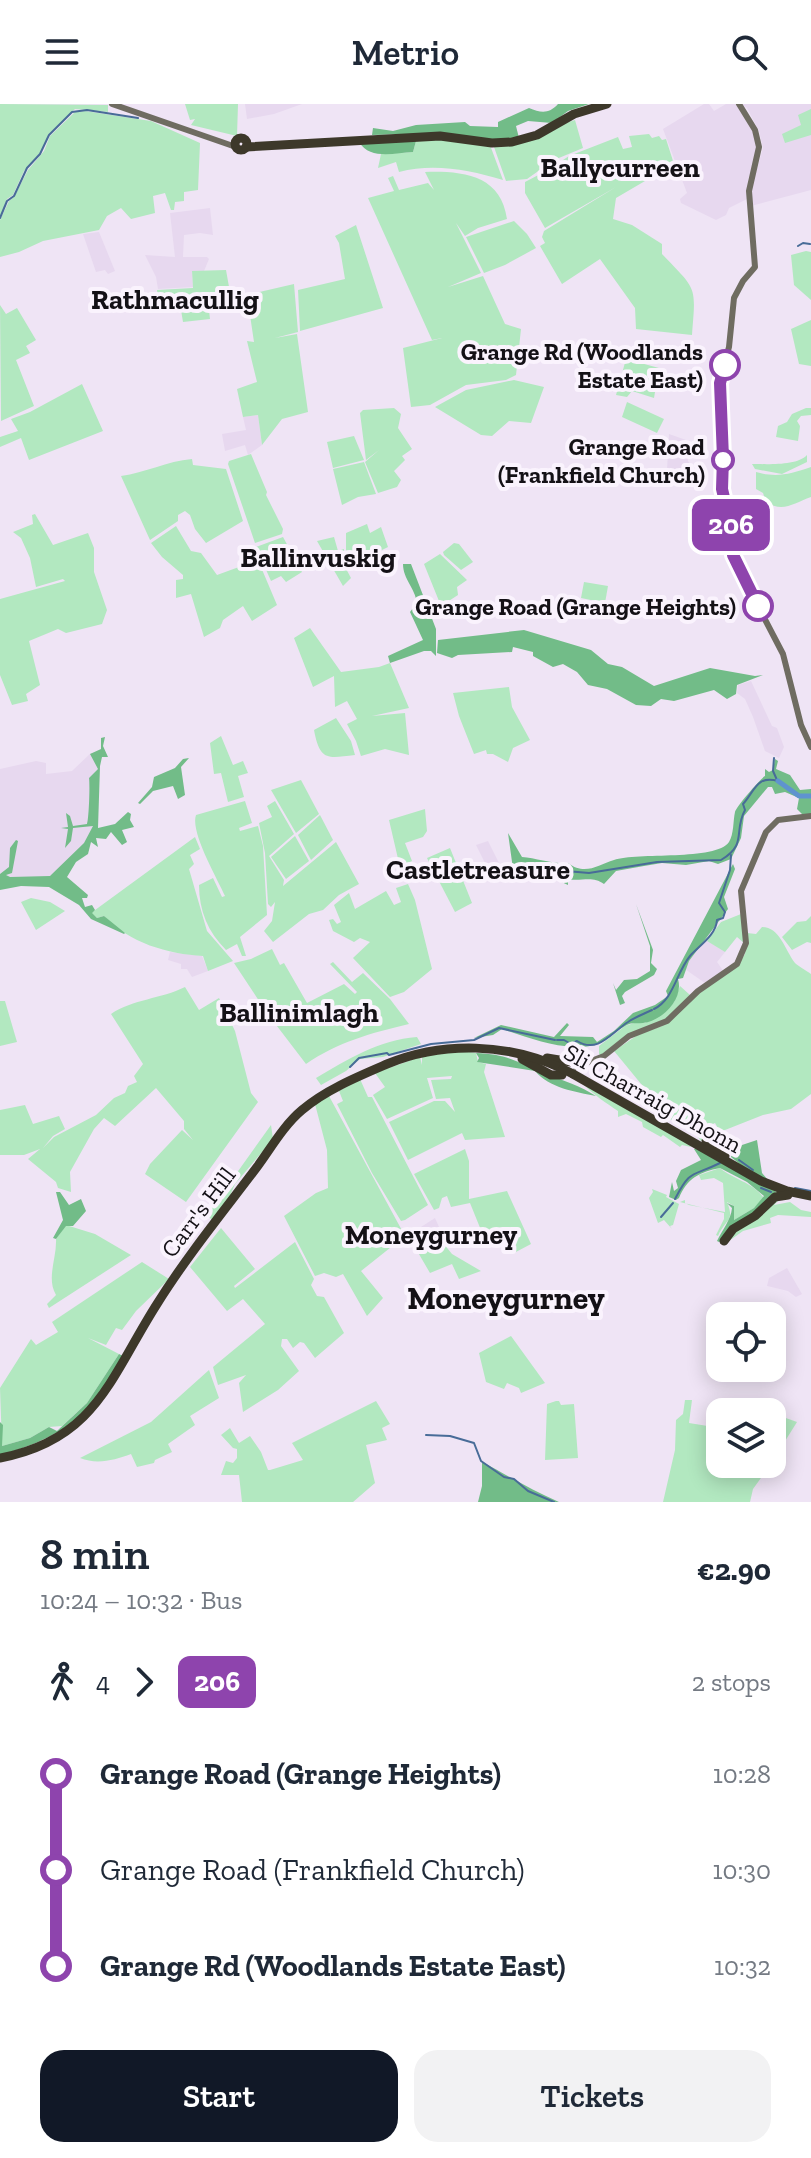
<!DOCTYPE html>
<meta charset="utf-8">
<style>
:root{--surface:#fff;--page:#f2f2f3;--text:#1f2937;--muted:#747a83;--accent:#111827}
body{margin:0;font-family:"Zilla Slab",serif;background:var(--page);color:var(--text);height:100vh;display:flex;flex-direction:column;font-size:30px;white-space:nowrap}
*{box-sizing:border-box;margin:0}
p{font-size:26px;color:var(--muted)}
.icon{flex:none;width:44px;height:44px;fill:none;stroke:currentColor;stroke-width:2;stroke-linecap:round;stroke-linejoin:round}
.map{position:relative;height:1398px;overflow:hidden}
.side{display:flex;flex-direction:column;background:var(--surface);flex:1}
.side>*{flex:none}
.badge{padding:0 16px;border-radius:12px;font-size:28px;line-height:52px}
.controls{position:absolute;left:706px;top:1198px;display:grid;gap:16px}
.controls a{display:grid;place-items:center;width:80px;height:80px;border-radius:16px;background:var(--surface);box-shadow:0 4px 20px #0003;font-size:40px}
.map>.badge{position:absolute;translate:-50% -50%;box-shadow:0 0 0 4px #fff}
.legs{display:flex;align-items:center;gap:12px;height:88px;padding:0 40px;font-size:26px}
.legs p{margin-inline-start:auto}
.head{display:flex;align-items:center;justify-content:space-between;height:136px;padding:0 40px}
h1{font-size:44px;font-weight:600;line-height:60px}
.cta{display:flex;gap:16px;margin-top:auto;padding:16px 40px}
.cta a{flex:1;height:92px;border-radius:24px;background:var(--accent);color:#fff;font-size:32px;font-weight:600;line-height:92px;text-align:center}
.cta a+a{background:var(--page);color:var(--text)}
ul{padding:0 40px;list-style:none}
li{display:flex;align-items:center;gap:28px;height:96px;font-size:30px}
li i{display:grid;place-items:center;width:12px;height:100%;margin:0 10px;background:currentColor}
li i::after{content:'';width:20px;height:20px;margin:-10px;border:6px solid;border-radius:50%;background:var(--surface)}
li p{margin-inline-start:auto}
li:first-child i{background:linear-gradient(#0000 50%,currentColor 0)}
li:last-child i{background:linear-gradient(currentColor 50%,#0000 0)}
header{display:flex;justify-content:space-between;align-items:center;height:104px;padding:0 40px;background:var(--surface);font-size:36px;font-weight:600}
.map>svg:first-child{display:block}
</style>
<header><svg class="icon" aria-label="menu" viewBox="0 0 24 24"><path d="M4 6h16M4 12h16M4 18h16"/></svg>Metrio<svg class="icon" aria-label="search" viewBox="0 0 24 24"><circle cx="10" cy="10" r="6"/><path d="M15 15l6 6"/></svg></header>
<div class="map">
<svg width="811" height="1398" viewBox="0 0 811 1398">
<rect width="100%" height="100%" fill="#efe4f5"/>
<!-- built -->
<g fill="#e7d8ef">
<polygon points="245,0 302,0 274,10 247,15"/>
<polygon points="704,0 709,0 714,7 726,0 737,0 752,23 757,37 756,55 748,75 747,95 729,104 726,111 716,116 681,99 680,95 687,89 663,25"/>
<polygon points="742,0 811,0 811,86 751,102 753,79 763,44 759,27 747,4"/>
<polygon points="210,104 213,131 200,129 184,131 183,153 207,153 209,155 204,167 192,168 193,183 158,185 156,173 145,151 175,153 170,109"/>
<polygon points="99,128 115,167 108,170 105,166 96,168 83,130"/>
<polygon points="258,311 262,341 248,351 245,341 225,347 222,330 246,326 243,313"/>
<polygon points="669,330 686,336 688,357 694,367 700,363 699,368 678,372 667,366"/>
<polygon points="747,423 754,423 756,438 753,439 754,446 735,449 733,432 742,431 742,426"/>
<polygon points="751,577 772,622 777,624 784,643 779,654 765,647 753,613 745,595 737,589 738,581"/>
<polygon points="91,649 101,651 94,728 56,774 0,777 0,665 36,657 46,659 46,670 72,667"/>
<polygon points="488,737 505,771 494,777 476,741"/>
<polygon points="703,834 725,848 717,858 724,868 705,879 682,863"/>
<polygon points="170,848 202,852 208,867 192,873 187,865 181,865 181,860 168,856"/>
<polygon points="435,1114 443,1132 415,1144 407,1132"/>
<polygon points="787,1164 802,1190 796,1193 788,1187 767,1182 769,1174"/>
</g>
<!-- green -->
<g fill="#b2e8c0">
<polygon points="0,0 108,1 108,8 75,5 49,30 40,49 24,67 13,91 7,95 0,113"/>
<polygon points="185,0 238,0 237,32 191,21 195,15 190,16"/>
<polygon points="811,5 811,31 785,39 782,30 801,21 798,11"/>
<polygon points="85,7 151,17 200,39 198,86 184,88 184,97 175,98 174,106 171,106 165,89 153,92 155,109 131,115 121,104 107,112 99,126 43,137 19,148 0,153 0,116 9,97 14,93 28,66 44,47 50,32 75,8"/>
<polygon points="575,16 583,44 554,56 527,75 506,77 494,43"/>
<path d="M649,30L652,34L659,32L662,36L666,35L674,60L616,94L613,115L632,121L662,140V150C697,187 696,180 692,231L636,225L635,204L600,155L562,180L540,142L545,139L542,133L544,127L616,83L545,124L525,89V78L546,67L553,75L559,72L554,62L569,52L618,33L623,45L632,43L629,32Z"/>
<path d="M446,35L490,41L503,76C469,66 434,59 399,68L396,58L378,64L381,50L413,48L416,37Z"/>
<path d="M425,68C463,67 501,71 507,115L478,124L465,132L456,119L481,169L448,183L483,172L505,220L521,225L516,271L506,276L466,281L430,301L411,303L403,244L442,234L432,236L368,94L394,87L388,74L393,72L399,86L428,79L434,86Z"/>
<polygon points="514,117 527,130 536,144 505,161 484,169 466,133"/>
<polygon points="356,121 383,204 300,227 298,186 345,175 339,139 335,132"/>
<polygon points="806,147 811,148 811,196 794,181 791,151"/>
<polygon points="226,166 231,194 208,198 210,215 183,218 181,206 159,201 157,186 193,184 192,167"/>
<polygon points="294,180 298,228 275,234 297,230 308,308 282,315 262,341 258,311 243,313 237,285 257,278 247,237 254,238 247,191"/>
<polygon points="0,201 6,210 17,204 36,236 26,242 30,249 16,256 34,302 1,317"/>
<polygon points="811,216 811,262 799,260 791,225"/>
<polygon points="626,255 659,264 654,294 632,287 627,293 616,291"/>
<polygon points="514,276 544,283 531,319 509,317 492,332 481,331 435,303 466,286"/>
<polygon points="82,280 103,327 29,356 21,334 0,343 0,333 18,327 11,315 30,308"/>
<polygon points="627,298 664,315 657,329 622,313"/>
<polygon points="394,304 401,310 398,324 412,345 402,352 405,356 394,367 401,376 397,383 378,389 365,358 379,346 366,356 360,309 363,306"/>
<polygon points="806,304 811,304 811,311 801,312 797,317 800,322 798,337 776,333 778,322 787,318 792,310"/>
<polygon points="354,332 364,356 333,364 327,338"/>
<polygon points="251,350 267,388 266,391 283,425 282,430 255,439 228,360 229,357"/>
<path d="M807,351V358L782,370L755,365L752,360C768,360 797,362 807,351Z"/>
<path d="M192,355L193,361L226,365L243,417L206,439L195,425L190,411L185,407L178,411V417L150,436L121,372C145,369 167,357 192,355Z"/>
<polygon points="364,358 376,390 358,393 342,401 333,365"/>
<path d="M811,363V393C794,399 783,409 766,398L763,389L756,385V368C777,374 790,370 811,363Z"/>
<polygon points="35,410 53,441 88,429 94,444 94,468 107,506 102,520 66,529 58,525 29,537 40,581 26,590 28,597 12,601 0,571 0,495 65,477 63,475 36,483 30,454 21,434 13,428 33,420 32,411"/>
<polygon points="367,420 370,429 381,423 388,443 346,464 346,429"/>
<polygon points="176,422 191,447 201,449 217,471 258,456 277,501 252,517 243,502 223,516 220,524 204,533 191,490 176,494 176,476 183,475 183,471 162,453 151,439"/>
<polygon points="283,433 302,468 286,478 281,472 271,477 256,443"/>
<polygon points="334,433 338,447 344,445 344,461 351,474 343,482 317,437"/>
<polygon points="454,439 459,440 473,458 461,466 444,451 443,448"/>
<polygon points="440,450 467,476 457,483 458,491 441,502 424,460"/>
<polygon points="584,478 608,482 605,499 581,494"/>
<polygon points="310,524 341,568 379,563 390,559 409,604 372,612 405,609 409,651 385,645 361,652 356,637 347,620 357,615 347,597 335,603 334,572 313,583 294,534"/>
<polygon points="509,583 512,603 530,636 513,644 508,658 493,650 487,650 486,646 474,650 459,612 453,589"/>
<path d="M336,614L351,637L355,651C328,654 320,658 314,626Z"/>
<polygon points="221,632 233,661 243,657 248,669 238,672 244,693 228,698 221,669 214,670 210,639"/>
<polygon points="301,676 319,710 296,729 271,686"/>
<path d="M245,697L252,719L239,724L240,727L258,722L263,742L267,811L240,833L246,852H242L237,840L226,846C208,828 199,807 199,781L213,774L222,793L225,792C217,774 190,728 196,711Z"/>
<polygon points="275,697 294,730 269,752 284,776 283,782 336,738 359,780 339,791 323,806 309,810 273,838 264,827 272,817 275,798 271,803 268,800 265,749 259,719 272,713 267,702"/>
<polygon points="425,705 427,727 423,733 405,739 412,757 403,761 399,759 389,716"/>
<polygon points="320,711 333,736 311,756 298,731"/>
<polygon points="295,732 309,757 286,775 271,753"/>
<path d="M195,733L200,745L190,751L194,760L189,765L207,827L233,857L208,867L203,852C168,850 129,839 104,812L97,814L91,809Z"/>
<polygon points="450,744 472,799 455,808 427,754"/>
<polygon points="408,780 415,796 432,865 404,888 390,893 353,854 370,838 360,834 354,838 333,827 329,816 333,815 337,820 341,818 334,801 349,789 355,805 386,787 394,801 401,798 396,784"/>
<polygon points="31,794 50,798 65,807 36,826 21,798"/>
<polygon points="741,810 744,839 737,833 725,848 707,837 721,818"/>
<polygon points="811,812 811,839 807,838 792,846 782,833 797,818 806,817"/>
<path d="M762,823C780,823 785,846 795,859C798,862 807,867 811,870V990L791,1005L763,1011L720,1028L715,1019L702,1025L707,1034L701,1037C695,1026 678,1023 669,1014L614,947L639,930L662,922L689,897L739,859L745,850L747,829L756,830Z"/>
<path d="M272,845L280,861L284,859L307,899L344,880L355,890L357,888L330,860L333,858L352,878L363,869L390,895L409,920C371,929 338,938 306,960L267,909L234,859L251,855Z"/>
<polygon points="680,882 690,891 672,912 631,930 601,951 599,950 599,942 625,922 634,919 645,919 674,898"/>
<path d="M185,883L199,906L219,894L235,927L251,989L258,998L186,1098L145,1070L150,1060L182,1026L193,1036L184,1025V1017L156,984L115,1022L104,1014L94,1025L70,1068L71,1088L58,1084L56,1078L28,1055L40,1045L24,1051H0V1006L25,1001L33,1020L59,1012L65,1025L53,1032L43,1044L54,1033L96,1011L114,994L125,989L128,982L137,978L134,972L143,960L111,910C133,895 161,895 185,883Z"/>
<polygon points="0,897 5,897 17,938 0,942"/>
<path d="M417,933L421,940L383,953L360,955L346,967L321,981L316,974C348,955 379,936 417,933Z"/>
<polygon points="463,947 476,949 478,958 486,960 484,968 505,1033 465,1036 462,1029 408,1056 389,1018 434,997 445,997 455,1008 450,994 436,995 431,976 451,975 452,972 427,974 433,994 387,1015 373,991 385,983 375,969 420,953 422,961 422,950"/>
<polygon points="360,975 368,993 372,993 428,1101 405,1116 401,1117 372,1069 337,1000 343,997 339,987"/>
<path d="M584,981L688,1039L691,1043L682,1041L680,1043L663,1031L661,1033L643,1023L642,1018L626,1010L618,1013V1007C606,999 593,990 584,981Z"/>
<polygon points="329,992 405,1132 361,1167 383,1194 367,1212 343,1170 336,1173 324,1169 315,1172 284,1112 316,1089 328,1084 327,1046 315,1000"/>
<polygon points="271,1021 273,1035 235,1080 225,1103 213,1116 203,1110 231,1077"/>
<polygon points="465,1045 469,1057 469,1095 507,1087 531,1140 514,1149 506,1135 499,1135 487,1141 470,1099 451,1103 447,1092 442,1094 439,1104 434,1106 414,1070"/>
<path d="M720,1064C734,1076 751,1077 764,1094L754,1104L734,1116V1102L727,1098C735,1118 726,1114 718,1132L716,1131L724,1115V1109L680,1098L685,1096V1099L689,1101L725,1108L723,1079L714,1074L701,1076L699,1071Z"/>
<polygon points="652,1085 667,1091 666,1093 679,1100 673,1121 670,1122 672,1125 664,1116 658,1119 649,1094 653,1088"/>
<polygon points="776,1086 785,1090 774,1101 790,1098 801,1106 811,1108 811,1113 778,1111 770,1114 771,1119 743,1127 729,1137 730,1130 771,1096"/>
<path d="M66,1121L95,1130L131,1151L49,1204L47,1200L56,1191C46,1174 57,1154 56,1135Z"/>
<polygon points="221,1124 255,1165 234,1182 235,1184 295,1138 314,1175 311,1181 317,1192 324,1193 344,1229 315,1254 304,1239 300,1238 293,1244 287,1235 282,1235 281,1242 299,1267 278,1286 243,1308 239,1279 246,1271 218,1281 213,1263 265,1220 243,1195 227,1207 190,1163"/>
<polygon points="439,1134 452,1150 481,1167 459,1175 452,1160 430,1169 416,1145"/>
<polygon points="142,1158 169,1175 136,1207 122,1226 116,1224 106,1241 88,1234 119,1250 87,1299 62,1322 49,1323 30,1334 2,1342 0,1284 31,1235 36,1241 58,1228 52,1218"/>
<polygon points="511,1232 545,1279 521,1289 519,1284 507,1279 504,1285 486,1278 479,1249"/>
<path d="M209,1266L219,1294L190,1312L195,1321L168,1340L172,1348L155,1356L154,1359L137,1363L131,1350C115,1356 97,1361 80,1354L151,1318Z"/>
<polygon points="685,1296 692,1296 689,1319 720,1324 720,1360 771,1360 753,1385 750,1398 663,1398 675,1346 676,1316 683,1310"/>
<polygon points="376,1297 390,1320 382,1324 387,1336 366,1341 375,1379 353,1398 242,1398 239,1371 221,1371 226,1357 233,1359 237,1354 237,1345 233,1344 221,1331 230,1324 239,1339 250,1332 261,1348 268,1366 270,1366 303,1356 292,1339"/>
<polygon points="556,1297 559,1297 561,1301 574,1300 578,1354 545,1356 547,1300"/>
<polygon points="772,1309 797,1318 772,1358"/>
</g>
<!-- forest -->
<g fill="#72bc88">
<path d="M558,0H589L568,7L552,19L528,17L516,22L519,34L489,36L447,29L372,31L373,24L393,27L416,21L465,18L470,22L498,23V18L529,4C541,9 549,10 558,0Z"/>
<path d="M416,37L413,48C394,49 370,56 359,38Z"/>
<path d="M403,460H411L436,525V552L431,547H424L390,559L388,552L423,536L410,508L417,499C415,484 403,475 403,460Z"/>
<polygon points="524,526 591,546 608,560 622,563 654,582 710,564 755,572 763,571 737,581 736,590 727,595 714,586 674,597 661,595 651,602 636,601 607,585 588,581 577,568 563,560 553,563 533,552 533,548 513,543 512,548 458,551 452,554 437,549 438,536"/>
<path d="M105,633L103,642L108,653H102L100,662L98,724L115,720L128,708L131,710L130,716L134,723L122,726L127,738L122,741L111,728L106,735L96,734L98,743L91,738L88,750L76,758L67,773L88,791L87,794H82L85,803L92,801L95,806L92,809L97,814L104,812L125,829L124,830L91,815L79,801L49,783L21,782L0,786V770L9,763L10,744L16,736L18,737L12,769L6,771L10,773L50,772L84,739L93,722L73,724L71,737L65,744L68,725L61,724L68,723L66,709L70,712L73,722L87,720C89,714 90,681 89,674L98,665L90,650L101,645V634Z"/>
<polygon points="189,654 181,663 185,691 178,695 173,682 153,687 140,700 138,699 152,683 154,673 175,664 183,655"/>
<path d="M775,655L778,657L776,665L790,671L800,686L811,685V711H803L797,705L799,694L785,688L775,690L772,683H768L744,712L741,734L731,755L718,760L709,757L686,761L662,759L644,762L616,767L604,780C592,771 581,778 568,775V781L555,775L523,776L513,765L508,729L522,753C536,754 557,761 568,759C585,772 598,761 614,756C637,748 716,757 729,738C734,730 733,717 735,708C736,703 761,674 765,672V665L769,668L773,666Z"/>
<path d="M733,760L735,765L724,793L728,805L689,857L683,874L678,875C684,895 662,917 643,919C636,920 631,918 625,922C601,935 605,943 575,943C550,942 526,933 502,925L493,931L474,934L501,921L554,933L567,919L569,921L560,932L593,933L597,938L614,927L633,909L655,901L668,892L666,887Z"/>
<polygon points="636,800 653,846 651,859 657,865 654,871 625,888 622,892 625,899 620,901 613,879 616,886 624,876 637,875 650,867 650,842"/>
<path d="M476,949C510,950 519,960 549,971C565,977 580,982 596,992C576,988 549,984 535,967L477,958L479,954Z"/>
<polygon points="757,1036 762,1069 768,1076 752,1070 731,1053 733,1044"/>
<path d="M699,1043L776,1086L774,1091L719,1138L717,1137C722,1126 731,1116 732,1104L727,1099L734,1102V1116L754,1104L764,1092L747,1078L720,1064C700,1068 687,1074 679,1094L676,1096L669,1093L672,1078L674,1087L678,1084L676,1077L681,1066L701,1056L694,1045Z"/>
<polygon points="56,1088 60,1088 69,1101 81,1095 86,1107 73,1122 66,1122 56,1135 53,1134 63,1116"/>
<path d="M119,1250L125,1253C91,1310 65,1333 0,1351V1318L3,1321L2,1342L30,1334L49,1323L57,1327L87,1299Z"/>
<path d="M482,1358C509,1372 531,1386 559,1398H478L482,1382Z"/>
</g>
<g fill="none" stroke-linecap="round" stroke-linejoin="round">
<!-- stream -->
<g stroke="#486c98" stroke-width="2">
<polyline points="0,114 7,97 14,92 27,64 40,50 49,31 72,8 87,6 138,14"/>
<polyline points="798,142 803,139 810,140"/>
<polyline points="774,654 773,667 777,676"/>
<path d="M520,763L589,769L657,758L721,756C748,740 733,728 745,706L743,700C755,687 756,671 778,677"/>
<path d="M654,905C674,895 676,869 690,852C700,841 716,831 717,816L723,814L725,808L719,799L730,766L731,751"/>
<path d="M557,936H564L571,940L577,937C598,950 611,929 628,918C635,913 644,910 652,906"/>
<polyline points="350,963 359,954 387,949 389,951 431,940 474,936 499,924 555,936"/>
<polyline points="739,1056 753,1066"/>
<polyline points="761,1084 771,1088"/>
<polyline points="795,1084 811,1087"/>
<path d="M675,1095C691,1064 692,1073 720,1059"/>
<polyline points="661,1113 673,1099"/>
<polyline points="426,1331 450,1332 474,1339 481,1357 504,1373 514,1375 528,1387 554,1398"/>
</g>
<!-- river -->
<polyline stroke="#5f93cf" stroke-width="5" points="778,677 799,692 811,692"/>
<!-- secondary -->
<g stroke="#6f6c61" stroke-width="6">
<polyline points="112,0 236,43"/>
<polyline points="739,0 755,26 759,43 749,87 755,163 743,177 734,194 729,243 720,276 723,350 722,382 730,419 731,443 736,460 783,550 801,621 811,643"/>
<polyline points="576,963 604,952 629,932 667,917 698,887 737,860 746,839 741,787 766,728 778,716 811,712"/>
</g>
<!-- highway -->
<g stroke="#3d382a" stroke-width="9">
<circle cx="241" cy="40" r="6"/>
<polyline points="246,43 440,32 492,39 512,38 537,31 574,10 607,0"/>
<polyline points="547,954 577,959"/>
<polyline points="522,955 551,971 562,971"/>
<polyline points="573,970 761,1077 787,1087 811,1092"/>
<polyline points="706,1037 725,1052"/>
<polyline points="724,1137 733,1125 755,1112 775,1093 788,1091"/>
<path d="M0,1354C96,1336 111,1272 157,1200C187,1152 223,1108 257,1063C271,1044 284,1021 302,1006C325,986 359,972 387,960C443,937 509,939 563,965"/>
</g>
<!-- highway-bridge -->
<polyline stroke="#3d382a" stroke-width="9" points="563,965 573,970"/>
</g>
<g fill="none" stroke-linecap="round" stroke-linejoin="round">
<defs>
<polyline id="line-1" points="725,261 720,279 723,354 722,385 730,419 733,451 758,502"/>
</defs>
<!-- line-1 casing -->
<use href="#line-1" stroke="#fff" stroke-width="18"/>
<!-- line-1 -->
<use href="#line-1" stroke="#8e44ad" stroke-width="12"/>
</g>
<!-- markers -->
<g fill="#fff" stroke="#8e44ad" stroke-width="4">
<circle cx="725" cy="261" r="14"/>
<circle cx="723" cy="356" r="10"/>
<circle cx="758" cy="502" r="14"/>
</g>
<g text-anchor="middle" dominant-baseline="central" stroke-width="8" stroke-linejoin="round" paint-order="stroke">
<!-- stop labels -->
<g font-size="24" font-weight="bold" fill="#141116" stroke="#faf3fd" text-anchor="end">
<text x="703" y="247">Grange Rd (Woodlands<tspan x="703" dy="28">Estate East)</tspan></text>
<text x="705" y="342">Grange Road<tspan x="705" dy="28">(Frankfield Church)</tspan></text>
<text x="736" y="502">Grange Road (Grange Heights)</text>
</g>
<!-- street labels -->
<g font-size="24" fill="#141116" stroke="#faf3fd">
<text transform="translate(653 994) rotate(29)">Sli Charraig Dhonn</text>
<text transform="translate(198 1108) rotate(-53)">Carr's Hill</text>
</g>
<!-- quarter labels -->
<g font-size="28" font-weight="bold" fill="#141116" stroke="#faf3fd">
<text x="620" y="63">Ballycurreen</text>
<text x="175" y="195">Rathmacullig</text>
<text x="318" y="453">Ballinvuskig</text>
<text x="478" y="765">Castletreasure</text>
<text x="299" y="908">Ballinimlagh</text>
<text x="431" y="1130">Moneygurney</text>
</g>
<!-- district labels -->
<g font-size="32" font-weight="bold" fill="#141116" stroke="#faf3fd">
<text x="506" y="1194">Moneygurney</text>
</g>
</g>
</svg>
<div class="controls">
<a><svg class="icon" aria-label="locate" viewBox="0 0 24 24"><circle cx="12" cy="12" r="6"/><path d="M12 2v4M12 18v4M2 12h4M18 12h4"/></svg></a>
<a><svg class="icon" aria-label="layers" viewBox="0 0 24 24"><path d="M12 4l9 5-9 5-9-5zM3 14l9 5 9-5"/></svg></a>
</div>
<b class="badge" style="left:731px;top:421px;background:#8e44ad;color:#fff">206</b>
</div>
<section class="side">
<div class="head"><div><h1>8 min</h1><p>10:24 – 10:32 · Bus</p></div><b>€2.90</b></div>
<div class="legs"><svg class="icon" aria-label="walk" viewBox="0 0 24 24"><circle cx="13" cy="4" r="2"/><path d="M13 8l-2 6 4 7M11 14l-3 7M7 12l3-4h3l4 4"/></svg>4<svg class="icon" aria-label="forward" viewBox="0 0 24 24"><path d="M9 5l7 7-7 7"/></svg><b class="badge" style="background:#8e44ad;color:#fff">206</b><p>2 stops</p></div>
<ul>
<li><i style="color:#8e44ad"></i><b>Grange Road (Grange Heights)</b><p>10:28</p></li>
<li><i style="color:#8e44ad"></i><span>Grange Road (Frankfield Church)</span><p>10:30</p></li>
<li><i style="color:#8e44ad"></i><b>Grange Rd (Woodlands Estate East)</b><p>10:32</p></li>
</ul>
<div class="cta"><a>Start</a><a>Tickets</a></div>
</section>
